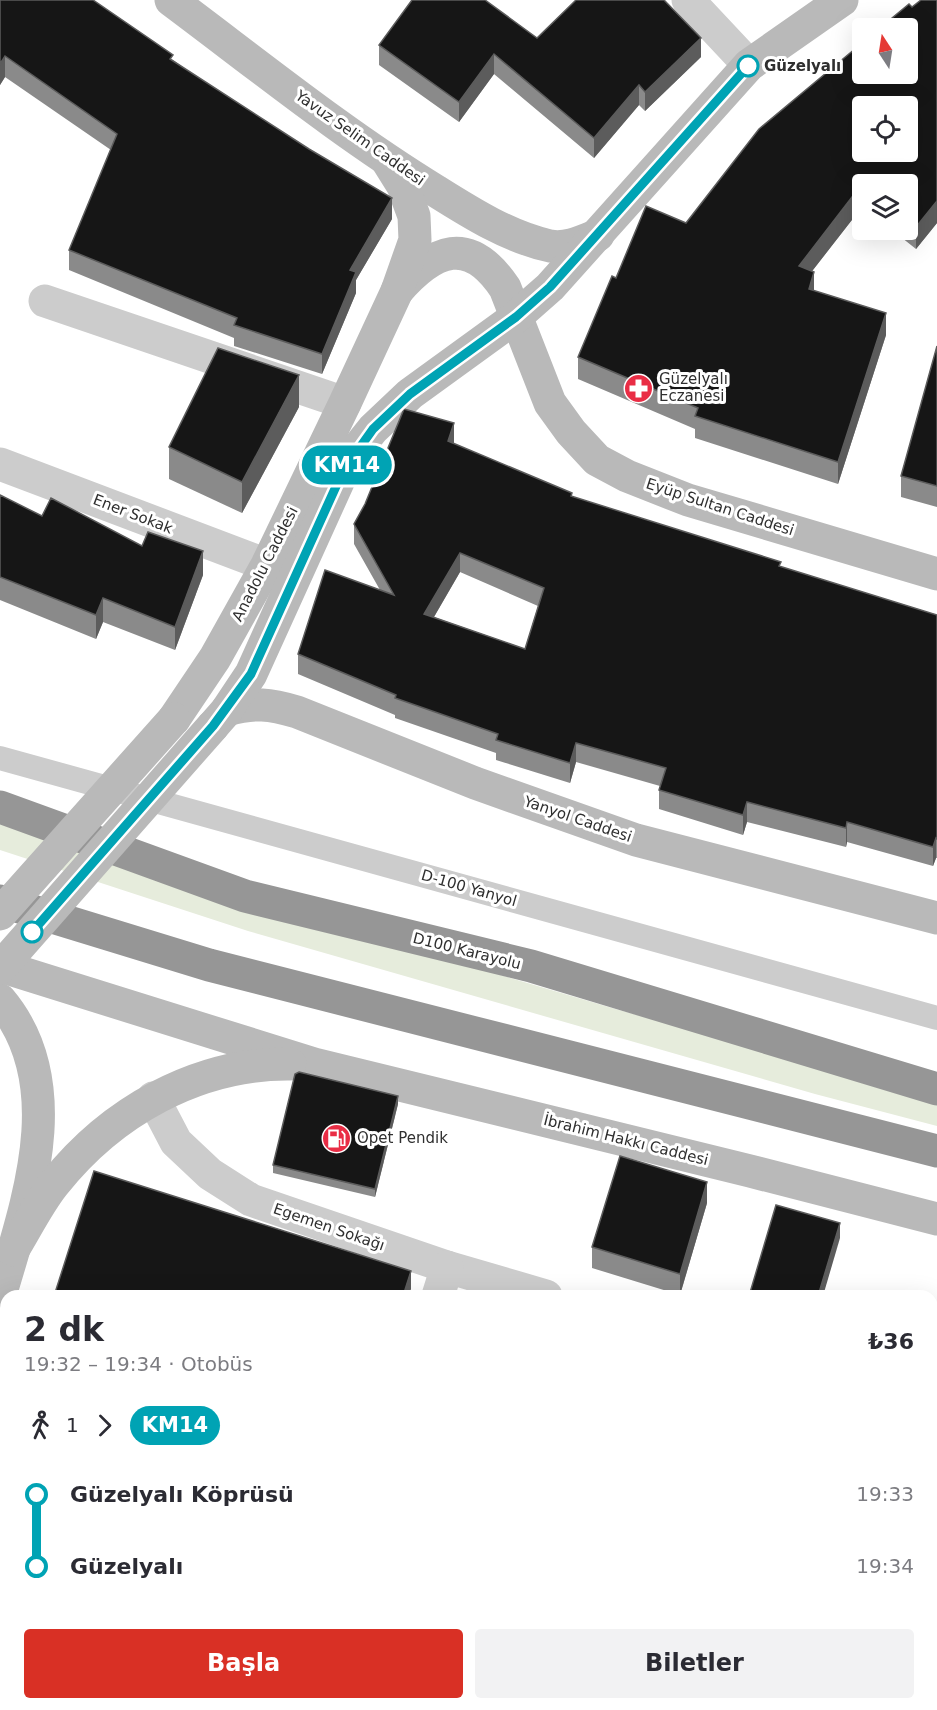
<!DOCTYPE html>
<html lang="tr">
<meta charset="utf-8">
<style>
:root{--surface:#fff;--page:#f2f2f3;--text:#2b2b33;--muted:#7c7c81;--accent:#d93025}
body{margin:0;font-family:"DejaVu Sans",sans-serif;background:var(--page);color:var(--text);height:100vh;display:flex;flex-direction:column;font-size:22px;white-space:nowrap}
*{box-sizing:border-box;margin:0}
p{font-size:20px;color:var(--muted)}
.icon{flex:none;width:33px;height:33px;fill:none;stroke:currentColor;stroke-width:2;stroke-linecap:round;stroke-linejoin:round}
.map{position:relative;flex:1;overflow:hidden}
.drawer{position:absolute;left:0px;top:1290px;width:938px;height:420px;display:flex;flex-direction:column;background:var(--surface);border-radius:18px 18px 0 0;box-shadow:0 6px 24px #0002}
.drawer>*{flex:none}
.badge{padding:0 12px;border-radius:20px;font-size:21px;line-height:39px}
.needle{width:39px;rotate:348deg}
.buttons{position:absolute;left:852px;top:18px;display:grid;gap:12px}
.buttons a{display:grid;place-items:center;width:66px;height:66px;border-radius:6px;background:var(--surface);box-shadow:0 6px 24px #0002;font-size:30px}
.map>.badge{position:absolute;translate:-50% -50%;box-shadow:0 0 0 3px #fff}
.legs{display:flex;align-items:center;gap:9px;height:66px;padding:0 24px;font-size:20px}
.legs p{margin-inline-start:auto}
.summary{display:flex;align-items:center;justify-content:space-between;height:102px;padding:0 24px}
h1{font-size:33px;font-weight:600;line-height:45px}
.button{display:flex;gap:12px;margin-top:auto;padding:12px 24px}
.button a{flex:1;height:69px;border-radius:6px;background:var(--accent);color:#fff;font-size:24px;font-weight:600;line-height:69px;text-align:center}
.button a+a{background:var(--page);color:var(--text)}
ul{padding:0 24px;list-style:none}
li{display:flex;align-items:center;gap:21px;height:72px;font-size:22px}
li i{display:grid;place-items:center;width:9px;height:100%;margin:0 8px;background:currentColor}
li i::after{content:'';width:15px;height:15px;margin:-8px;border:4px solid;border-radius:50%;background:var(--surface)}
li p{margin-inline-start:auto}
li:first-child i{background:linear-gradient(#0000 50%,currentColor 0)}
li:last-child i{background:linear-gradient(currentColor 50%,#0000 0)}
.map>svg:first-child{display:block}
</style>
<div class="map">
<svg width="937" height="1710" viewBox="0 0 937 1710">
<rect width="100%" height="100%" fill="#fff"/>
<!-- green -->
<polygon fill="#e6ecdc" points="0,820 273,908 619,1010 937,1096 937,1126 815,1094 248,931 0,850"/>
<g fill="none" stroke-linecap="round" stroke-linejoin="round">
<!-- lane -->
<polyline stroke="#ccc" stroke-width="24" points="0,758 937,1018"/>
<!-- street -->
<g stroke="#ccc" stroke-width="33">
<polyline points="688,0 749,65"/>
<polyline points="45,301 345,403"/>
<polyline points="0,464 267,565"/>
<polyline points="153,1098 176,1142 210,1174 251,1200 447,1267 546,1296"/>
<polyline points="438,1296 447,1267"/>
<polyline points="932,1409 937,1411"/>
<polyline points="0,1424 6,1426"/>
<polyline points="886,1704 905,1710"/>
<polyline points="0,1710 1,1710"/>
<polyline points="310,1710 312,1704"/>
</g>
<!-- secondary -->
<g stroke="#b9b9b9" stroke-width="33">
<path d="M171,0C258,65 343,134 436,191C471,213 509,237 550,246C567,249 583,241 598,235"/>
<path d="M397,291C434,249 469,234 505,288L550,403L571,432L597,460L627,476L688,500L937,574"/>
<path d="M227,710C254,702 270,704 297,712L475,783L636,840L937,918"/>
<polyline points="174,719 215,658 267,565 345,403 397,291 415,240 414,216 403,186 388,162"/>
<polyline points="213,726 227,710 251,674 343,471 357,449 373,429 410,394 516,317 550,287 749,65 842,0"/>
<polyline points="0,966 314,1064 750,1171 937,1219"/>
<path d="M0,1000C71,1084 27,1203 0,1296"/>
<path d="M13,1250C26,1229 38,1204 54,1184C111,1112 197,1063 290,1064"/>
</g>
<!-- highway -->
<g stroke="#969696" stroke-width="33">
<polyline points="0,807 245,896 531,966 937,1089"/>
<polyline points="0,901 209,965 937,1151"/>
</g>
<!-- secondary-bridge -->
<g stroke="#b9b9b9" stroke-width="33">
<polyline points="0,914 174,719"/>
<polyline points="0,968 213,726"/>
</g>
</g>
<!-- wall -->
<g fill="#8a8a8a" fill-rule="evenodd">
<polygon points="0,0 173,60 392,219 356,280 356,293 322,374 234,346 234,338 69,270 69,250 111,150 5,77 0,85"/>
<polygon points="937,0 937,223 916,249 892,230 908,230 908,184 862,184 862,207 812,271 814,291 886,335 838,484 695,438 695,429 578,379 578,357 616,278 686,223 912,7"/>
<polygon points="537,38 701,57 645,111 639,105 594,158 494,74 459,122 379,65 379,45"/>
<polygon points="937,346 937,507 901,497 901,476"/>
<polygon points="299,407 242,513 169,479 169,447"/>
<polygon points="0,495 42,516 142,546 203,575 175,650 103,622 96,639 0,600"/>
<path d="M572,497L781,567L937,615V858H936L933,866L847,842L846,847L747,822L743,835L659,809V790L660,786L576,762L570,783L496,760V753L395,718V715L298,674V654L380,590L354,544V524ZM460,572L538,606L525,649L434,617Z"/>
<polygon points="398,1104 375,1197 273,1173 273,1165"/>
<polygon points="707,1203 680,1295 592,1268 592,1247"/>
<polygon points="0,1441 6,1443 6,1665 0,1663"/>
<polygon points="937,1469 937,1684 932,1683 932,1489"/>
<polygon points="126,1704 288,1704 286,1710 145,1710"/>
</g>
<!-- shaded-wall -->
<g fill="#5c5c5c">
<polygon points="701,38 701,57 645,111 645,92"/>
<polygon points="494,54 494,74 459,122 459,102"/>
<polygon points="5,56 5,77 0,85 0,64"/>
<polygon points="639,85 639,105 594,158 594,138"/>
<polygon points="862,185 862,207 799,288 799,266"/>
<polygon points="392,198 392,219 356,280 356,293 322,374 322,354 350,270"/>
<polygon points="937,201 937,223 916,249 916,227"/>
<polygon points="814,272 814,293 809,289"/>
<polygon points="886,313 886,335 838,484 838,462"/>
<polygon points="299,375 299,407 242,513 242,482"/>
<polygon points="454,423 454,443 448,461 448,441"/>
<polygon points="203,551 203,575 175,650 175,627"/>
<polygon points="460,553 460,572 424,634 424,614"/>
<polygon points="103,598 103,622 96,639 96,615"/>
<polygon points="576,743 576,762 570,783 570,763"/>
<polygon points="747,802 747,822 743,835 743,815"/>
<polygon points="847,822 847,842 846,847 846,828"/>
<polygon points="936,838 936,858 933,866 933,847"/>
<polygon points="398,1096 398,1104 375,1197 375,1189"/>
<polygon points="707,1182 707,1203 680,1295 680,1274"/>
<polygon points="840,1223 840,1238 823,1296 818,1296"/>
<polygon points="411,1271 411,1289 409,1296 403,1296"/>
<polygon points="282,1704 288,1704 286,1710 280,1710"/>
</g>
<!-- building -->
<g fill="#161616" stroke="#5c5c5c" stroke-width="1.5" fill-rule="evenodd">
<polygon points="0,0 93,0 173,55 170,59 309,149 392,198 350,270 356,272 322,354 234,325 237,318 69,250 117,134 5,56 0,64"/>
<polygon points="412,0 485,0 537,38 576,0 664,0 701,38 645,92 639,85 594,138 494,54 459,102 379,45"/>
<path d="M921,0H937V201L916,227L908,220V184H862L799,266L814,272L809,289L886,313L838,462L695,416L698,408L578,357L612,276L616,278L646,206L686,223L759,129L862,43V74H908V28H880L909,4L912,7ZM862,106H908V152H862Z"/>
<polygon points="937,346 937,486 901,476"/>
<polygon points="218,348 299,375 242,482 169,447"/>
<path d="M404,409L454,423L448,441L572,493L571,496L781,562L779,566L937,615V839L936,838L933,847L847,822L846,828L747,802L743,815L659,790L666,768L576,743L570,763L496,740L498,734L395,698L396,695L298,654L325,570L394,595L354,524L365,504ZM460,553L544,588L525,649L424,614Z"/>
<polygon points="0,495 42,516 51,498 142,546 148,532 203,551 175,627 103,598 96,615 0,577"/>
<polygon points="299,1072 398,1096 375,1189 273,1165 295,1074"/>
<polygon points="620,1156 707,1182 680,1274 592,1247"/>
<polygon points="94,1171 411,1271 403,1296 54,1296"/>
<polygon points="776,1205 840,1223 818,1296 749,1296"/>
<polygon points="0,1441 6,1443 6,1644 0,1643 0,1549 5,1533 0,1531"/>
<polygon points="937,1469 937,1666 932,1664 932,1489"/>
<polygon points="169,1704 282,1704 280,1710 190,1710"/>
</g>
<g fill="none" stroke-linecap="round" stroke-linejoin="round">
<defs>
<polyline id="line-1" points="32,932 213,726 251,674 343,471 373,429 410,394 516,317 550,287 748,66"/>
</defs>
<!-- line-1 casing -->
<use href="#line-1" stroke="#fff" stroke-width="14"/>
<!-- line-1 -->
<use href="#line-1" stroke="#00a3b4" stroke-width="9"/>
</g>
<!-- icons -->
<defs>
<symbol id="pharmacy-disc" viewBox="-11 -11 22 22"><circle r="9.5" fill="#e92d45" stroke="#fff"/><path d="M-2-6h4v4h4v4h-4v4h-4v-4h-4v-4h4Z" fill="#fff"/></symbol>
<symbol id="fuel-disc" viewBox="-11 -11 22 22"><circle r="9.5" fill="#e92d45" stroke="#fff"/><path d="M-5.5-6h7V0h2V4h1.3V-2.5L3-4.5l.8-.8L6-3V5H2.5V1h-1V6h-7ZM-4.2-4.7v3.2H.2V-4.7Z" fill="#fff"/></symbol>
</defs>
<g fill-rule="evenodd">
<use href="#pharmacy-disc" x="622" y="372" width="33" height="33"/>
<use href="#fuel-disc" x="320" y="1122" width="33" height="33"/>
</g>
<!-- markers -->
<g fill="#fff" stroke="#00a3b4" stroke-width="3">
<circle cx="748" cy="66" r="10"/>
<circle cx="32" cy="932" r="10"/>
</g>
<g text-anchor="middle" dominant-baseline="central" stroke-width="6" stroke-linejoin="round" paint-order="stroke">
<!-- stop labels -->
<g font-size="15" font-weight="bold" fill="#2f2f2f" stroke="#fff" text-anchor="start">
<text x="764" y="66">Güzelyalı</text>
</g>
<!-- street labels -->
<g font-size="15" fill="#2f2f2f" stroke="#fff">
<text transform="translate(360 138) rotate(35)">Yavuz Selim Caddesi</text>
<text transform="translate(720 507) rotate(18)">Eyüp Sultan Caddesi</text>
<text transform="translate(133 514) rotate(21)">Ener Sokak</text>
<text transform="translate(265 564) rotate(-63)">Anadolu Caddesi</text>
<text transform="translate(578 819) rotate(19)">Yanyol Caddesi</text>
<text transform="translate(469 888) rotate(16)">D-100 Yanyol</text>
<text transform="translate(467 951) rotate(14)">D100 Karayolu</text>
<text transform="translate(626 1140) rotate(14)">İbrahim Hakkı Caddesi</text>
<text transform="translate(329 1227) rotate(19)">Egemen Sokağı</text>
</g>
<!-- poi labels -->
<g font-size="15" fill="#2f2f2f" stroke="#fff" text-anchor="start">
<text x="659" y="379">Güzelyalı<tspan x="659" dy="17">Eczanesi</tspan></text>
<text x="357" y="1138">Opet Pendik</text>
</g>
</g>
</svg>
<div class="buttons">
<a><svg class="needle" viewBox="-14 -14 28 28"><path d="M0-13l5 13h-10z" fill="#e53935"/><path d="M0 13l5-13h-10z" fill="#7c7c81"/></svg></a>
<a><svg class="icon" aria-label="locate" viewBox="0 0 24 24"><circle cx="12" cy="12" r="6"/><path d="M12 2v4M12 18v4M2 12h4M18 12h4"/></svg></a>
<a><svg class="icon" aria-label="layers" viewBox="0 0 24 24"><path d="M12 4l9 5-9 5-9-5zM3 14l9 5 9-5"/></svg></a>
</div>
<b class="badge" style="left:347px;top:465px;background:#00a3b4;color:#fff">KM14</b>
<section class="drawer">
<div class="summary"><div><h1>2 dk</h1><p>19:32 – 19:34 · Otobüs</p></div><b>₺36</b></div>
<div class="legs"><svg class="icon" aria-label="walk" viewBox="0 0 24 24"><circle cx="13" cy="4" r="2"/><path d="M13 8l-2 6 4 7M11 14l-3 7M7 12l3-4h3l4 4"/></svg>1<svg class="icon" aria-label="forward" viewBox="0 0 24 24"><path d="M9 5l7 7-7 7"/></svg><b class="badge" style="background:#00a3b4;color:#fff">KM14</b></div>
<ul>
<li><i style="color:#00a3b4"></i><b>Güzelyalı Köprüsü</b><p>19:33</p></li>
<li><i style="color:#00a3b4"></i><b>Güzelyalı</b><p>19:34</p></li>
</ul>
<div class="button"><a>Başla</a><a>Biletler</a></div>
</section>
</div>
